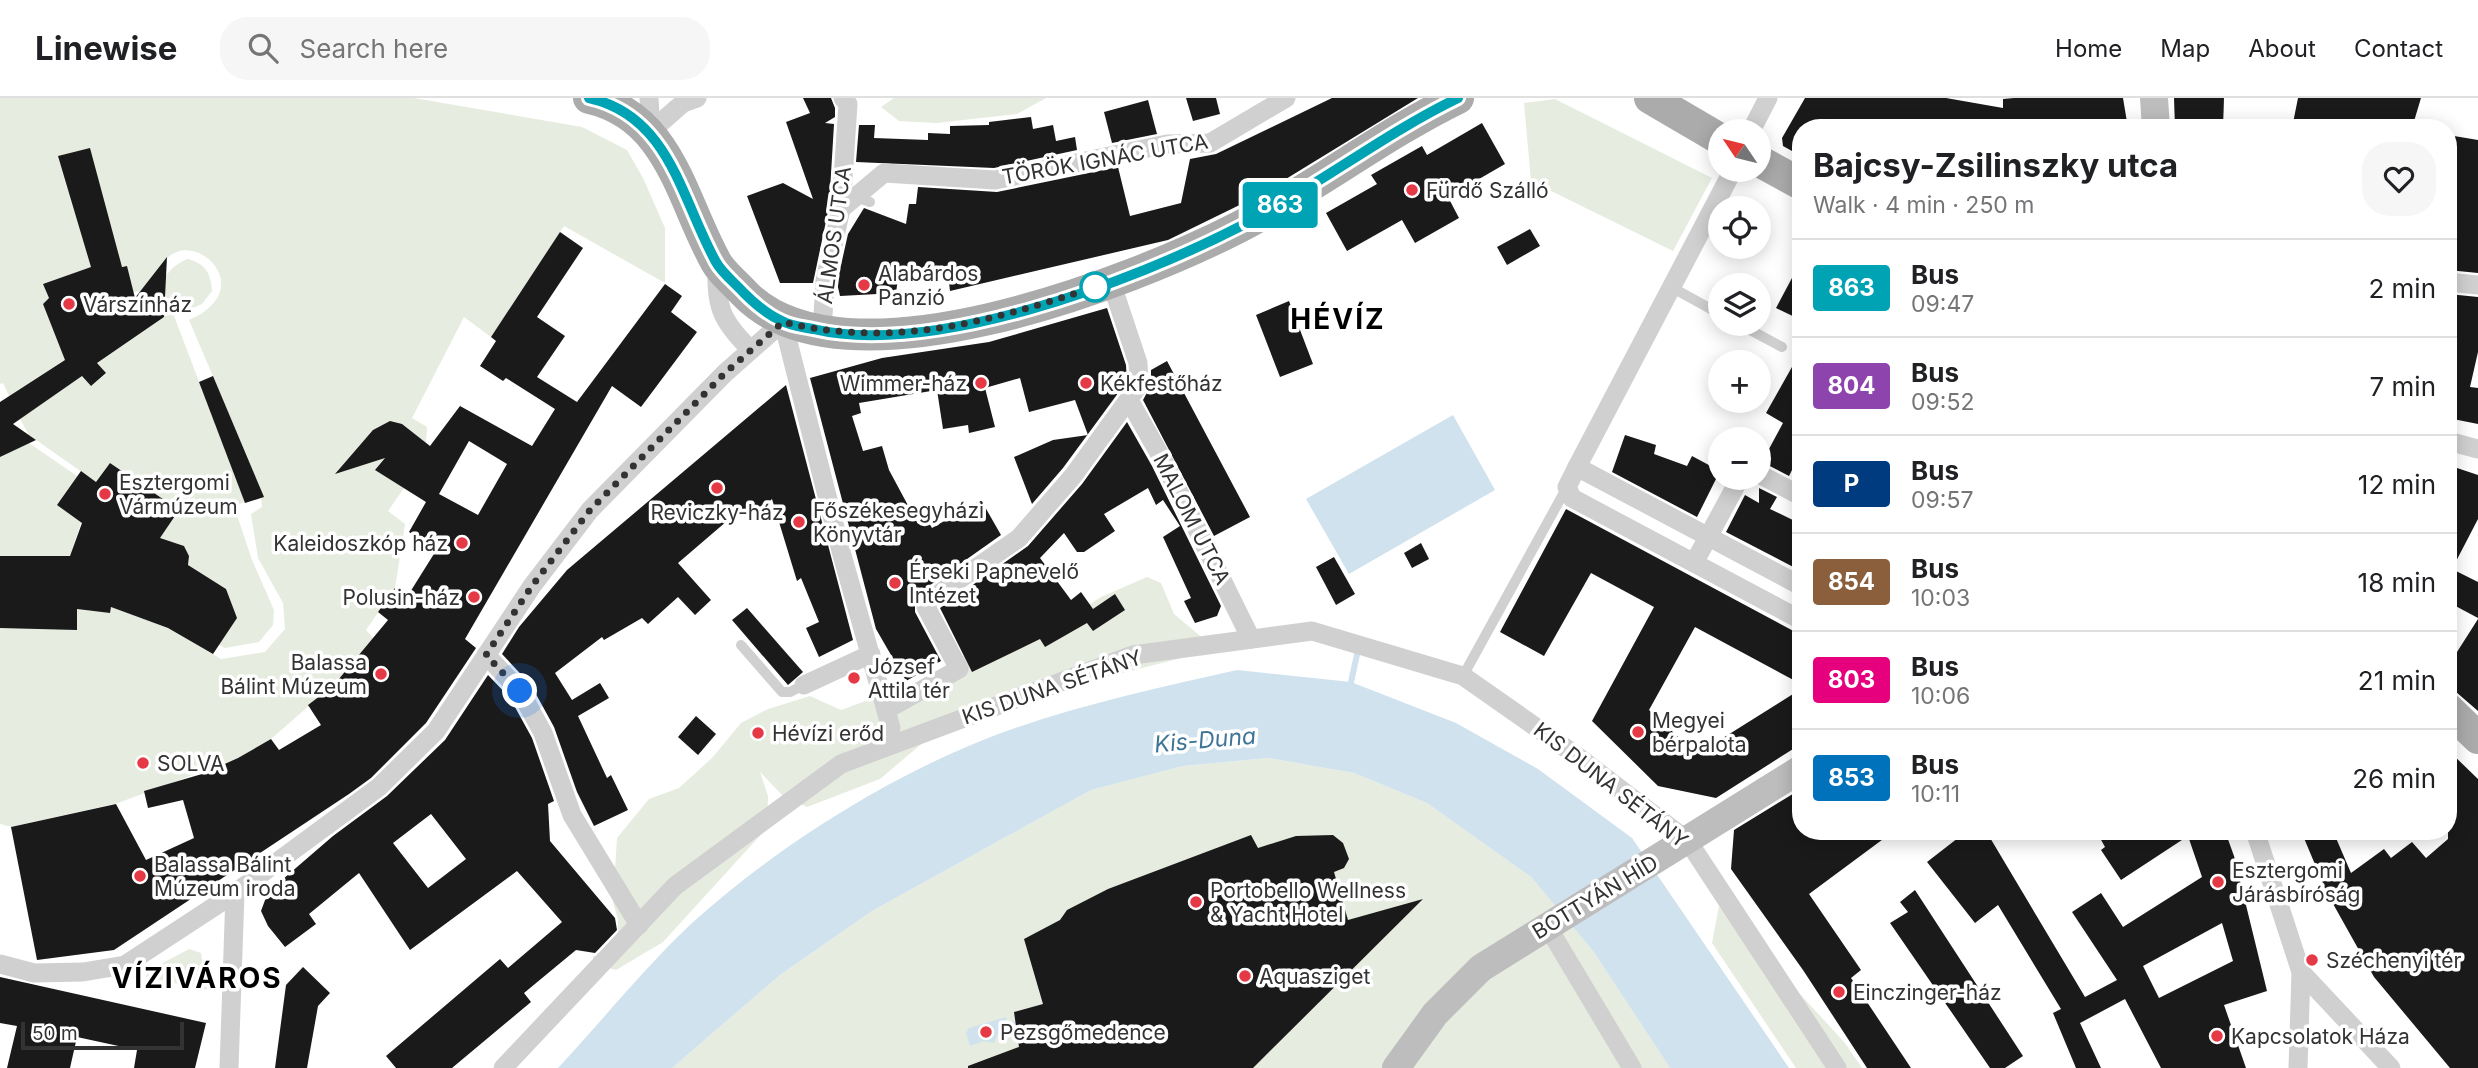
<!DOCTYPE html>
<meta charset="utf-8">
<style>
:root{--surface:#fff;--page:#f6f6f6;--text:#202124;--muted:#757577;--line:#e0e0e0}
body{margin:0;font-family:Inter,sans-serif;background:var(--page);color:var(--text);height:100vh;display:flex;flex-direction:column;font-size:26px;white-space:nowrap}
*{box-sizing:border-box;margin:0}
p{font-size:23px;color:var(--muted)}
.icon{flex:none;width:38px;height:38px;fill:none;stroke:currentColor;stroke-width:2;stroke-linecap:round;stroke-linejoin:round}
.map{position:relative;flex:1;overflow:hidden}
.side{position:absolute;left:1792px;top:21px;width:665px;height:721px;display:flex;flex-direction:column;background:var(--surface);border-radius:28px;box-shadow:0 4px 18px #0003}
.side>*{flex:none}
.badge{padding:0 14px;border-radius:5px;font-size:24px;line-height:46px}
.needle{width:46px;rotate:305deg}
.tools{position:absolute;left:1708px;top:21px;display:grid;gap:14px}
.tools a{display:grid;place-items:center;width:63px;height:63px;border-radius:50%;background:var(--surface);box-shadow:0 4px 18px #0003;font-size:35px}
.scale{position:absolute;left:21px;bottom:18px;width:163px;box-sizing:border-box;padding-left:7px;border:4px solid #333;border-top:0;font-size:19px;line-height:24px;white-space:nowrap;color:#333;-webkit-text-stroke:5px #fff;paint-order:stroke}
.you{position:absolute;width:35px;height:35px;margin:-18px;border:5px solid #fff;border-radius:50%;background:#1a73e8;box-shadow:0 0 0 10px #1a73e833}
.map>.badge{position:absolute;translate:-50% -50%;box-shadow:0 0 0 4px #fff}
.round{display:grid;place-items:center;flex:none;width:74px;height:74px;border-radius:28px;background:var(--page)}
.headline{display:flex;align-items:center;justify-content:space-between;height:119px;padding:0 21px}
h1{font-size:33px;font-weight:700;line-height:52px}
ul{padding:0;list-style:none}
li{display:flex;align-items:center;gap:21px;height:98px;padding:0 21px;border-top:2px solid var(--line)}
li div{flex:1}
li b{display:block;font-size:26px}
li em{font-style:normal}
li .badge{min-width:77px;font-weight:700;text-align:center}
header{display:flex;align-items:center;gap:42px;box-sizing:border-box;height:98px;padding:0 35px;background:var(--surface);border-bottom:2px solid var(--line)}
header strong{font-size:33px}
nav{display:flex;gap:38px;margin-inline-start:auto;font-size:24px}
.search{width:490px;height:63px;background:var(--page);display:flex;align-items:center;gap:18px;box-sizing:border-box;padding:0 24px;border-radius:28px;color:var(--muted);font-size:26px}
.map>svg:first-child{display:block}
</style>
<header>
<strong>Linewise</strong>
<div class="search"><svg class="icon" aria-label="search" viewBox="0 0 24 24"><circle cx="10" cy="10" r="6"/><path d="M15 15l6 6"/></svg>Search here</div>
<nav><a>Home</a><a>Map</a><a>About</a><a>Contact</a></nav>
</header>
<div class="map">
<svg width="2478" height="970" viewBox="0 0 2478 970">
<rect width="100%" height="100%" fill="#fff"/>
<!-- green -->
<g fill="#e6ecdf">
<path d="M0,0H414L582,29L627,52L643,80L665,130V185L564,128L491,239L464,219L412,320L427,329L425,360L388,413L405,426L395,490L366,532L373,540L335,585L271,641L238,660L118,705L11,729L0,726V530L77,511L110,515L111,509L168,530L221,561L265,554L285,531L283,505L258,460L251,416L262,409L260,389L189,222C275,184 162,104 156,192L133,194L127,168L91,169L43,186L49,200L43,206L66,261L9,298L3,285L0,286Z"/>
<polygon points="894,0 1046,0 1017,16 937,25 899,23 881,9"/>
<polygon points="1555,1 1712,80 1673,153 1531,83 1524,5"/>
<path d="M187,161C205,165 211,175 212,193L202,206L174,218L245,404L234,408L252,462L274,512L273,527L259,544L225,550L212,543L226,491L188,467L189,458L184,448L175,445L169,448L159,441L179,412L110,365L96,384L29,337L20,321L82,278L91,288L106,276L97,265L160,222C154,195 162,172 187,161Z"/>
<polygon points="29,345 93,389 70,458 0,458 0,358"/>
<polygon points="1147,479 1161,485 1174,516 1205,542 1189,558 1111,578 1061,576 1039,581 1034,605 925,643 880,681 807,709 782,697 760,674 768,698 767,730 663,844 616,872 594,866 593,858 602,857 618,842 618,822 613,804 617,740 649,701 679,690 712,660 741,625 768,611 810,598 841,612 931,579 973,552 1067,521 1101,499"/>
<polygon points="1268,660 1354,675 1427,705 1531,779 1593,853 1670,970 672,970 780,877 872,813 1091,692 1183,668"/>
<polygon points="1719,808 1845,945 1862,970 1796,970 1712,845"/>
<polygon points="189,851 201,855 207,892 146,879 148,873"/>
</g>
<!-- water -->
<g fill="#cfe2ee">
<polygon points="1453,317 1495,392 1349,476 1306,401"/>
<path d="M1237,572L1351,584L1456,625L1538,671L1632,740L1789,970H1670L1593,853L1531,779L1427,705L1354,675L1268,660L1183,668L1091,692L872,813L780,877L672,970H558C602,923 644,870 691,826C777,748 893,675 1001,635C1078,607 1158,590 1237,572Z"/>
<polygon points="1006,919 1007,925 1015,923 1016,926 1008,929 1009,934 998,936 994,945 984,943 970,948 966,935 969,930"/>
</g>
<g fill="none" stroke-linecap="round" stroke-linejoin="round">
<!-- stream -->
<polyline stroke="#cfe2ee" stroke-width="6" points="1351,584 1358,552"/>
</g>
<!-- building -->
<g fill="#1a1a1a" fill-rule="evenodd">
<polygon points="803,0 831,0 835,10 835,19 825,25 834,26 829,109 813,185 780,185 747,98 783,85 813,101 786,24 810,15"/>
<polygon points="1186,0 1216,0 1220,16 1193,23"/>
<polygon points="1332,0 1418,0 1258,98 1168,142 950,193 948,176 898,180 896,195 840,198 837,185 848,136 864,110 906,126 909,106 916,106 918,89 997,94 1118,69 1130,118 1181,105 1190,61 1216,56"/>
<polygon points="1805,0 1946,0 2003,10 2003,1 2014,0 2123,0 2128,30 2040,30 2040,24 1985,30 1801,30 1801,58 1783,48 1782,40"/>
<polygon points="2174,0 2224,0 2223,30 2175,30"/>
<polygon points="2298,0 2421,0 2412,30 2292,30"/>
<polygon points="1148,2 1157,36 1112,45 1104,14"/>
<polygon points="1031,19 1033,31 1053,27 1056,43 1075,39 1077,52 994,70 856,64 859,27 875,27 874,40 928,42 928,35 950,36 950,28 989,27 989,24"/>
<polygon points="1482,25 1505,66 1448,99 1459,120 1415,145 1402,122 1347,153 1326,115 1377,86 1371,77 1422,48 1427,57"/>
<polygon points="2448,37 2478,42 2478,175 2448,172"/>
<polygon points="90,50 122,169 127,168 135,200 167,159 164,219 97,265 106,275 91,288 82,278 13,326 36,342 0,359 0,304 65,262 43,206 49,200 43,186 91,169 58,58"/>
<polygon points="1530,131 1540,148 1507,167 1497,149"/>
<path d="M560,134L583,150L537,219L565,238L537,279L577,304L665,186L682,198L671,214L697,234L641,309L612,288L465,541L476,550L426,625L371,680L349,696L114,852L37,862L11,729L116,706L146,762L194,740L183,702L148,710L144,693L202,676L238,660L271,641L279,652L321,627L308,607L333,588L388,522L378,514L395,490L407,499L437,451L409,434L426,404L375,372L385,360L335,376L373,332L390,323L402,326L430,348L460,308L532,348L555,311L506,280L503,283L480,268L496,243L491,239ZM469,343L507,366L478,417L439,396Z"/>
<polygon points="1801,163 1801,222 1776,210"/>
<polygon points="2448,196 2478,199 2478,254 2470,289 2478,290 2478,326 2448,320 2448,294 2457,238 2448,237"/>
<polygon points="1289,203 1313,266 1280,279 1256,217"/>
<polygon points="1107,210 1126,267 1127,283 1063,370 1032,406 1014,359 1053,342 1088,337 1075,302 1029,314 1020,280 985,290 995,329 969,335 968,327 943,331 937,292 859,305 861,315 852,318 863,353 882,348 889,372 918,426 927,421 932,430 981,402 1001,437 919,495 915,502 915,514 941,563 906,583 876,531 810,280 882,260 989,244"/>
<polygon points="1801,253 1801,377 1792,372 1789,378 1762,364 1783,325 1766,315"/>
<polygon points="1167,263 1250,419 1214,438 1143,302 1151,287 1151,272"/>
<polygon points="213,278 264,399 245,405 199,284"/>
<polygon points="786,287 853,542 819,559 806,530 819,524 801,480 797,483 772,401 750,421 741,411 678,465 711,502 695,517 678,499 648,526 642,520 604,542 602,539 555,575 572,602 600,585 609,600 578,618 607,680 611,677 628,712 594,728 577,694 554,629 531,587 502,556 519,529 567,472"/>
<polygon points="1127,324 1152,368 1221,508 1217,518 1195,525 1184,503 1191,500 1163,439 1180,428 1163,402 1156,407 1148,390 1104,416 1115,433 1084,454 1077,454 1064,435 1040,460 1071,502 1081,494 1093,511 1115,496 1125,512 1093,533 1087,525 1045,549 1040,541 972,574 940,510 1028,448 1082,386"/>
<polygon points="1625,337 1656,347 1654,356 1687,368 1692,358 1720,373 1697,419 1612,374"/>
<polygon points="110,365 179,412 160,440 184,448 189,458 188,467 226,491 237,520 213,556 168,530 111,509 110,515 77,511 77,532 0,530 0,458 70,458 82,425 57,407 81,373 96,384"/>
<polygon points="2448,367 2478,377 2478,421 2452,471 2478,484 2478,520 2448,504"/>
<polygon points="1759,390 1777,399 1770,411 1801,426 1801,473 1726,434 1745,397 1759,405"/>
<polygon points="1566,411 1801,537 1801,586 1695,529 1649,612 1685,645 1707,650 1801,591 1801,646 1716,700 1658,688 1592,623 1654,509 1591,475 1544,558 1500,534"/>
<polygon points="1421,445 1429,461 1412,470 1404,455"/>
<polygon points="1334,459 1355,496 1336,507 1316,469"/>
<polygon points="747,510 803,574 788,587 732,522"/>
<polygon points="2478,521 2478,613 2448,587 2448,546 2457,554"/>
<path d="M488,577L510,600L532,640L554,703L548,706L550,743L615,820L617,832L595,855L576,852L524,895L531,904L452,970H396L386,958L500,861L508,870L562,824L517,773L410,852L359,775L309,816L316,826L285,849L268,828L261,813L268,794L333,738L387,698L445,642ZM431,716L466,761L428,790L393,745Z"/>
<polygon points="696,618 716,636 698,657 678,639"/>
<polygon points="2448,652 2478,681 2478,970 2450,970 2374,879 2327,795 2301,733 2333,733 2351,775 2384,751 2391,760 2412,744 2426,760 2448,741"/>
<polygon points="1801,691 1801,733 1894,733 1809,796 1861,872 1851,880 1911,970 1867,970 1803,872 1731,771 1734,732"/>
<path d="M1967,733H1986L2085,899L2117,882L2072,814L2101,795L2123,829L2202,779L2188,738L2121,782L2101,752L2105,749L2100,740L2111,733H2225L2234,758L2267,893L2224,907L2246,970H2161L2125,901L2080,925L2101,970H2076L2053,915L2061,911L1998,807L1975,825L1927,764ZM2222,825L2233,863L2159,900L2143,868Z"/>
<polygon points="1251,737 1258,750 1296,738 1333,737 1343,745 1349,761 1344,770 1334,774 1348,822 1423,801 1253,970 968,970 968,968 1019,949 1014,914 1043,906 1024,841 1060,822 1067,812 1108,791"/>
<polygon points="1915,792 2023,958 2005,970 1990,970 1890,825 1908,814 1900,804"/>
<polygon points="303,869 330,895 318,908 307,970 275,970 286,887"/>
<polygon points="0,879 206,925 195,970 134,970 137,952 77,939 70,970 7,970 17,928 0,925"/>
</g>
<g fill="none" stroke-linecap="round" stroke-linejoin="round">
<!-- lane -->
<g stroke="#d0d0d0" stroke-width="10">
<polyline points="856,99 870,104"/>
<polyline points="1671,189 1720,216"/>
<polyline points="1739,226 1782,249"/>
<polyline points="741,547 782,594 790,594 804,587"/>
<polyline points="1463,578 1567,389"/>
</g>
<!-- street -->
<g stroke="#d0d0d0" stroke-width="19">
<polyline points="649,0 651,33"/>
<polyline points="651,33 683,5 697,0"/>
<polyline points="1751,33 1768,0"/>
<polyline points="841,111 884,75 995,82 1167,46 1210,45 1286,0"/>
<path d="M717,166C716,208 720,222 751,252"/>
<polyline points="2448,184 2478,187"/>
<polyline points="822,234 825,183 841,111 848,6 843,0"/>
<polyline points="1129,302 1163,362 1251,541"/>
<polyline points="2448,343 2478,351"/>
<polyline points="1577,369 1733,72"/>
<polyline points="1759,376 1801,398"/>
<polyline points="1694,465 1740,380"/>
<polyline points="1801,488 1577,369 1567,389 1572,400 1801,522"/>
<polyline points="486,557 520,593 543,635 572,717 639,827"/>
<polyline points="804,587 871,556"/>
<polyline points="886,612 959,571 926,509 927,504 1019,440 1073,378 1139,287 1138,265 1111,184"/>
<polyline points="2255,733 2301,874 2391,970"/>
<polyline points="1552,836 1632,970"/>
<polyline points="0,866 34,875 83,874 125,867 235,795 379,689 436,633 532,488 590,412 725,275 783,224 842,457 891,630"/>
<polyline points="229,970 235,795"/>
<polyline points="503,970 675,788 841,666 1133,557 1312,533 1463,578 1577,658 1688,743 1837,970"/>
<polyline points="2298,970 2301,874"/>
</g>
<!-- secondary -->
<g stroke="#bdbdbd" stroke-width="28">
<polyline points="2154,0 2156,30"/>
<polyline points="1396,970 1435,916 1481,870 1801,671"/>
</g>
<!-- primary -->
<g stroke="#ababab" stroke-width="32">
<path d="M589,0C670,18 681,101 716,164C722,175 735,185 744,195C842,298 1132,184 1239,129C1315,90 1382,37 1458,0"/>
<polyline points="1650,0 1720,41"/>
<polyline points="1759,63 1801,86"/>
<polyline points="2448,611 2478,640"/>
</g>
</g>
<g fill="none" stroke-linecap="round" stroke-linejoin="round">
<defs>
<path id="line" d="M589,0C670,18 681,101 716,164C722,175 735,185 744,195C755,206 768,217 782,223C791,228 803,229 813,231C932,259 1132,184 1239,129C1315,90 1382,37 1458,0"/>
</defs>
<!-- line casing -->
<use href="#line" stroke="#fff" stroke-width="16"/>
<!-- line -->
<use href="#line" stroke="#00a3b4" stroke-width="10"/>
<!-- walk -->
<path stroke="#333" stroke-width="7" stroke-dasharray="0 12.6" d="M520,593L486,557L532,488L590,412L725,275L783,224C896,251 988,224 1095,189"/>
</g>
<!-- markers -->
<g fill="#e63946" stroke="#fff" stroke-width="2.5">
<circle cx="1412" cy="92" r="7"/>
<circle cx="864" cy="187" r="7"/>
<circle cx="69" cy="206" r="7"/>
<circle cx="981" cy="285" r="7"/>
<circle cx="1086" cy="285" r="7"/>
<circle cx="717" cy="390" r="7"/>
<circle cx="105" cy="396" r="7"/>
<circle cx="799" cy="424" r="7"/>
<circle cx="462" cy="445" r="7"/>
<circle cx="895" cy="485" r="7"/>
<circle cx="474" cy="499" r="7"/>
<circle cx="381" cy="576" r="7"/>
<circle cx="854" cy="580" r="7"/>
<circle cx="1638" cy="634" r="7"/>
<circle cx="758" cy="635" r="7"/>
<circle cx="143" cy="665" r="7"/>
<circle cx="140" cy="778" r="7"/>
<circle cx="2218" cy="784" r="7"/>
<circle cx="1196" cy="804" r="7"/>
<circle cx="2312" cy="862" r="7"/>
<circle cx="1245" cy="878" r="7"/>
<circle cx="1839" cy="894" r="7"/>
<circle cx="986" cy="934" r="7"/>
<circle cx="2217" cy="938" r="7"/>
</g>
<circle fill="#fff" stroke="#00a3b4" stroke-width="3.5" cx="1095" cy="189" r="14"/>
<g text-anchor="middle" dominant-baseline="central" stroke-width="7" stroke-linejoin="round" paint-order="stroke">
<!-- street labels -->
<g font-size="21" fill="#333" stroke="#fff">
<text transform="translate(1105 61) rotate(-10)">TÖRÖK IGNÁC UTCA</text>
<text transform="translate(834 137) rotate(-82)">ÁLMOS UTCA</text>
<text transform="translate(1192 421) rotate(63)">MALOM UTCA</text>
<text transform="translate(1052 589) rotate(-19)">KIS DUNA SÉTÁNY</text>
<text transform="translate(1611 687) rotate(38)">KIS DUNA SÉTÁNY</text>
<text transform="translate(1595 799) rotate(-31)">BOTTYÁN HÍD</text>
</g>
<!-- poi labels -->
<g font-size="21" fill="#333" stroke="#fff" text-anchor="start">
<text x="1426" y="92">Fürdő Szálló</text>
<text x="878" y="175">Alabárdos<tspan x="878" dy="24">Panzió</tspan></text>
<text x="83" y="206">Várszínház</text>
<text x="967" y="285" text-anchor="end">Wimmer-ház</text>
<text x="1100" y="285">Kékfestőház</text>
<text x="119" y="384">Esztergomi<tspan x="119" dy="24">Vármúzeum</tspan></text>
<text x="813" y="412">Főszékesegyházi<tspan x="813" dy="24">Könyvtár</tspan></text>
<text x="717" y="414" text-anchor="middle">Reviczky-ház</text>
<text x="448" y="445" text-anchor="end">Kaleidoszkóp ház</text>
<text x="909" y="473">Érseki Papnevelő<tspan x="909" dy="24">Intézet</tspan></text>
<text x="460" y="499" text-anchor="end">Polusin-ház</text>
<text x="367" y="564" text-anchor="end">Balassa<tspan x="367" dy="24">Bálint Múzeum</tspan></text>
<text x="868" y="568">József<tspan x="868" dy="24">Attila tér</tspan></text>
<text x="1652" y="622">Megyei<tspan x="1652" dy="24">bérpalota</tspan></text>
<text x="772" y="635">Hévízi erőd</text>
<text x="157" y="665">SOLVA</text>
<text x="154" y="766">Balassa Bálint<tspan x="154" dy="24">Múzeum iroda</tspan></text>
<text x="2232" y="772">Esztergomi<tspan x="2232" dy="24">Járásbíróság</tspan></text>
<text x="1210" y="792">Portobello Wellness<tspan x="1210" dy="24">&amp; Yacht Hotel</tspan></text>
<text x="2326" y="862">Széchenyi tér</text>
<text x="1259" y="878">Aquasziget</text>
<text x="1853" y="894">Einczinger-ház</text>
<text x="1000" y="934">Pezsgőmedence</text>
<text x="2231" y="938">Kapcsolatok Háza</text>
</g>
<!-- water labels -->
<g font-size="23" font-style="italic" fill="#3f7597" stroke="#fff">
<text transform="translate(1205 642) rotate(-5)">Kis-Duna</text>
</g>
<!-- district labels -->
<g font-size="28" font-weight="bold" letter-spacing="2" fill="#000" stroke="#fff">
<text x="1338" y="221">HÉVÍZ</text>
<text x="197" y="880">VÍZIVÁROS</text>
</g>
</g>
</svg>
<div class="tools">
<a><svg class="needle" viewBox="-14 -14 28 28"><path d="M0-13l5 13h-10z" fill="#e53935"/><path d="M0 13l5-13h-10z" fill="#757577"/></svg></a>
<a><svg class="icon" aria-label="locate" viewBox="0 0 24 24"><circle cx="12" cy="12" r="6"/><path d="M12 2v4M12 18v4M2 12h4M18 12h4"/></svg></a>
<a><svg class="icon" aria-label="layers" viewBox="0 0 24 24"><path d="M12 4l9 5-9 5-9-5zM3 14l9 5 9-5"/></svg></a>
<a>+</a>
<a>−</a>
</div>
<div class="scale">50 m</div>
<div class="you" style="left:520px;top:593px"></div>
<b class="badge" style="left:1280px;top:107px;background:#00a3b4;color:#fff">863</b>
<section class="side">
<div class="headline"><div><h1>Bajcsy-Zsilinszky utca</h1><p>Walk · 4 min · 250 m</p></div><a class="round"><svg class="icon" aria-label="heart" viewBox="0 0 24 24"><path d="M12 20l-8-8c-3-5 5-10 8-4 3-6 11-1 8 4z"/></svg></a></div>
<ul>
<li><span class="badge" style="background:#00a3b4;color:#fff">863</span><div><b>Bus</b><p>09:47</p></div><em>2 min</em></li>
<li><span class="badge" style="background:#8e44ad;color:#fff">804</span><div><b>Bus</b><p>09:52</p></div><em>7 min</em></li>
<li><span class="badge" style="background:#003b80;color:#fff">P</span><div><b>Bus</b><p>09:57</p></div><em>12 min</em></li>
<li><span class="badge" style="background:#8b5e3c;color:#fff">854</span><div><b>Bus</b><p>10:03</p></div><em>18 min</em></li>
<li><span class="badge" style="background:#e6007e;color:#fff">803</span><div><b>Bus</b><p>10:06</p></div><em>21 min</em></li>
<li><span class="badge" style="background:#0072bc;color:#fff">853</span><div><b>Bus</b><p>10:11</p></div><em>26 min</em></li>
</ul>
</section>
</div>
